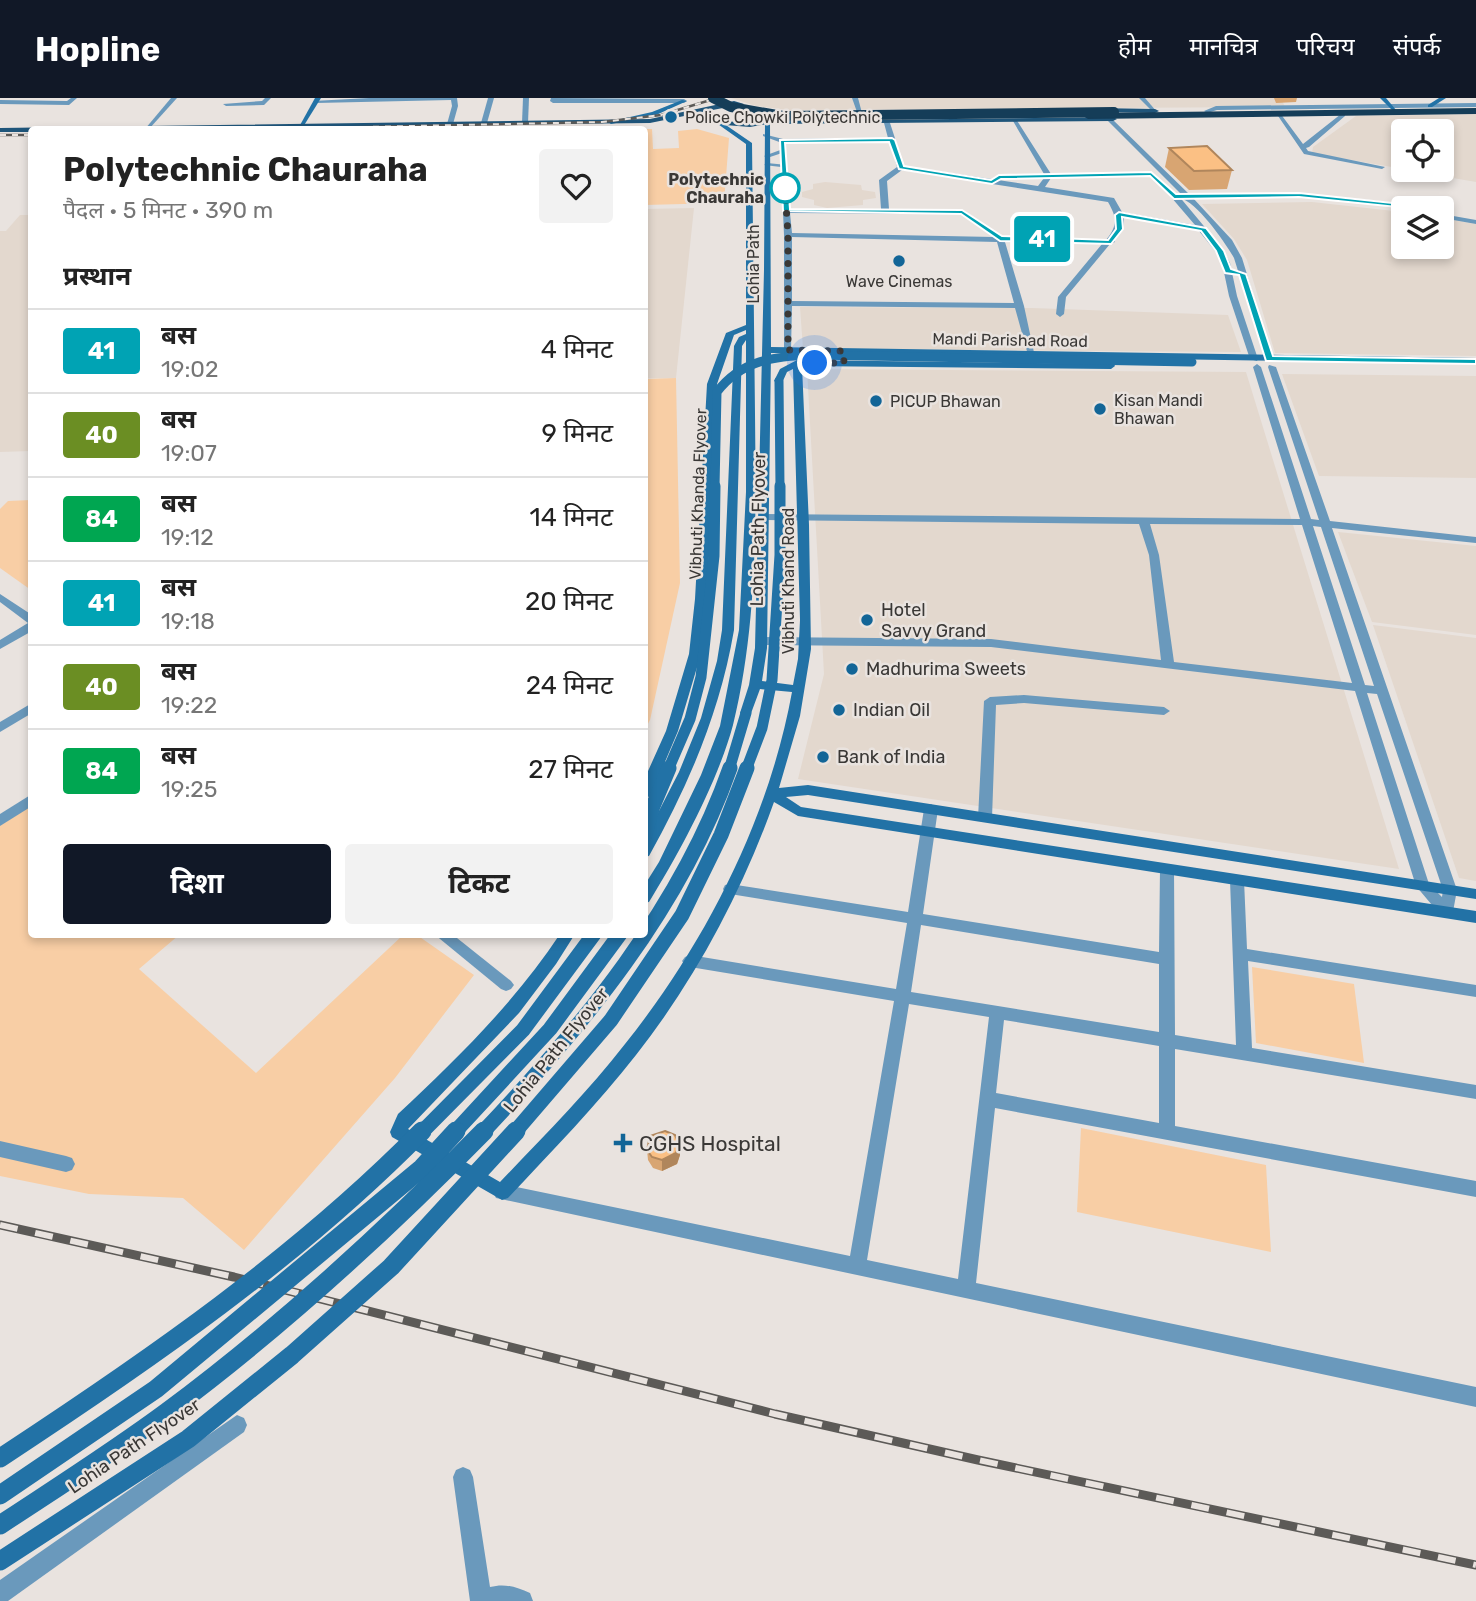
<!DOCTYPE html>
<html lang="hi">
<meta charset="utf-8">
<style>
:root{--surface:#fff;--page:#f2f2f2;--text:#222;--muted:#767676;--line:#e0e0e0;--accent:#111827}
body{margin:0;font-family:Rubik,"Noto Sans Devanagari",sans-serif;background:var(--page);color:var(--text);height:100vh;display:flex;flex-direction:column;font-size:26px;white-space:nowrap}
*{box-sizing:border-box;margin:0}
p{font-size:23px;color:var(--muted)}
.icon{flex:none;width:38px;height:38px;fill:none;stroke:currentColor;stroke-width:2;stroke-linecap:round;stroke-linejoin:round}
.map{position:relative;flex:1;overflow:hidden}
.sheet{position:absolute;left:28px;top:28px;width:620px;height:812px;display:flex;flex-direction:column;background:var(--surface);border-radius:7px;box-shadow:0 4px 10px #0003}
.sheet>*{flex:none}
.badge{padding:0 14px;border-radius:5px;font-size:24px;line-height:46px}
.fabs{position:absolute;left:1391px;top:21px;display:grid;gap:14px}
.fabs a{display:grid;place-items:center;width:63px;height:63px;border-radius:7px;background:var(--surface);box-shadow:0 4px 10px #0003;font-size:35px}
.you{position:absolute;width:35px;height:35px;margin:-18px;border:5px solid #fff;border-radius:50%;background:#1a73e8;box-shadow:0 0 0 10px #1a73e833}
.map>.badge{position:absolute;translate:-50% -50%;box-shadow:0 0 0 4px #fff}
h2{padding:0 35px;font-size:26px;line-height:63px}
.round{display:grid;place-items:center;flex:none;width:74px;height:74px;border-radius:7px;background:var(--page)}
.summary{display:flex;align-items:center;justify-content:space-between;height:119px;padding:0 35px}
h1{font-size:33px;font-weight:700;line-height:52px}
.primary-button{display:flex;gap:14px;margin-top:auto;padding:14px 35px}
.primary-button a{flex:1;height:80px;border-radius:7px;background:var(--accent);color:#fff;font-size:28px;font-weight:700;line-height:80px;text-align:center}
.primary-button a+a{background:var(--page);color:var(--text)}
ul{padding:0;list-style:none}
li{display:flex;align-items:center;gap:21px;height:84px;padding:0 35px;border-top:2px solid var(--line)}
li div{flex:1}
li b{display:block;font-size:26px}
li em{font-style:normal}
li .badge{min-width:77px;font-weight:700;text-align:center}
header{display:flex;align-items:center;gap:42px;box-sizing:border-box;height:98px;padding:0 35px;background:var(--accent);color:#fff}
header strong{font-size:33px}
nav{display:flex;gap:38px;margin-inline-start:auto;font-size:24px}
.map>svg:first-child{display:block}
</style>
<header>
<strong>Hopline</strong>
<nav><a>होम</a><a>मानचित्र</a><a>परिचय</a><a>संपर्क</a></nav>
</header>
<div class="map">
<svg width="1476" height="1503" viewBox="0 0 1476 1503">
<rect width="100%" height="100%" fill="#e9e3df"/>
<!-- built -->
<g fill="#e3d8ce">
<polygon points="731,0 1281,0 1285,9 788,12 756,8"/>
<polygon points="1476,16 1476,84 1407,72 1442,72 1442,33 1404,33 1403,71 1312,55 1313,49 1356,18"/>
<polygon points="825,84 861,87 862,92 875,94 876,100 863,102 863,107 827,110 814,107 814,102 802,99 802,94 813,91 813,86"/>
<polygon points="1312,104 1403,114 1404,149 1442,149 1442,120 1476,126 1476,258 1275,255 1247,162 1234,141 1202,106"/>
<polygon points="694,110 676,280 644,280 644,111"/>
<polygon points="20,117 32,117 31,353 0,354 0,133 6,133"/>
<polygon points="800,209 1032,210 1228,217 1241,254 803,251"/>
<polygon points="807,271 1246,274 1399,771 798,681 824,576"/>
<polygon points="1282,276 1476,278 1476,380 1319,378"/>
<polygon points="1338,434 1476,448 1476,537 1372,524"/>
<polygon points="1373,527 1476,540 1476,783 1459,780"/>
</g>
<!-- green -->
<g fill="#f8cea5">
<polygon points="652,31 653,51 679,50 678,33 697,31 729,40 724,105 644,107 644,32 624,31"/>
<polygon points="676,280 680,485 650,622 644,633 644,281"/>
<polygon points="31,402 32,402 31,492 0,470 0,411 8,403"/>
<polygon points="31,701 32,836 179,837 139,871 256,975 403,837 417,837 474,877 395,980 244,1152 183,1100 89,1096 0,1078 0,723"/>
<polygon points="1252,869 1354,886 1364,965 1256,945"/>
<polygon points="1081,1030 1266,1067 1271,1154 1077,1114"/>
</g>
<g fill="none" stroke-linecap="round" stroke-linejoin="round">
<!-- street -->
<g fill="#6a99bc" fill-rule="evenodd">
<polygon points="71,0 77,0 69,7 0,6 0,2 67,3"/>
<polygon points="171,0 177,0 149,31 145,31"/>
<polygon points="265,0 271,0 264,7 226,8 223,6 262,3"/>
<polygon points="369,0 457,0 458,8 453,26 450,28 447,26 452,8 451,2 316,5 313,3"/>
<polygon points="488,0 494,0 487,25 484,27 481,25"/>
<polygon points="523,0 529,0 528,25 525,27 522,25"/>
<polygon points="551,0 684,1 687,3 684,5 553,5 550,3"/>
<polygon points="852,0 858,0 862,15 857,14"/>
<polygon points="1139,0 1145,0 1157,14 1153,14"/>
<polygon points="1476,5 1476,9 1217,12 1207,15 1204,13 1216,8"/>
<polygon points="1276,15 1280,15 1303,46 1341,16 1345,16 1345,18 1309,49 1306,50 1308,53 1385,69 1382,71 1304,56"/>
<path d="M1107,20H1111L1189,96L1299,95L1427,108L1431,110H1408L1299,99L1193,100L1232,142L1242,160L1273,261L1266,263L1234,160C1225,144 1197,104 1180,100L1181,96L1107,22Z"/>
<path d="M1016,21L1051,76L1151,74L1154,76L1151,78L1051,80L1045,89L1114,100L1122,114L1195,127L1171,99L1178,97L1223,151L1230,165L1237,198L1258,261L1257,263L1250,261L1229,198L1222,165L1216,154L1199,133L1124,119L1123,131L1114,142L1115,144L1110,146L1066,199L1064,216L1060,219L1056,216L1058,199L1102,146L1005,144L1024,208L1035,259L1028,257L1015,210L792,208L791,252L784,254V137L781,69L764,67L767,65L787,67L790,111H881L879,82L897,69L890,44L782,45L763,38V36L783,41L888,40L884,25L887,23L890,25L904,68L1038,88L1044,80L1009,81L1006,79L1009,77L1044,76L1013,23ZM902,72L1108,104C1117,120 1118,127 1106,142L1003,139L963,112L889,111L887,83ZM790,115L961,116L994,139L792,135ZM792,139L997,144L1014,205L792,203Z"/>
<polygon points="783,51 785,54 767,60 764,58"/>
<polygon points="1442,116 1476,122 1476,126 1442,120"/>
<path d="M1257,266L1261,269L1311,421L1319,422L1268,269L1269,267L1276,269L1330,423L1476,439V445L1332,430L1457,792L1452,819H1442L1416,788L1355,593L991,549L762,547L756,543L762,539L991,541L1161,562L1149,457L1139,426L764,422L759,419L764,416L1300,421L1253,269ZM1150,426L1302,427L1352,585L1174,564L1159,457ZM1313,428L1321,429L1374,588L1365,587ZM1367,595L1377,596L1443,792L1442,799L1429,786Z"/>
<polygon points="0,496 32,517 32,533 0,551 0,542 28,525 0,504"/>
<polygon points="1024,597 1164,609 1170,613 1164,617 1024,605 996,607 992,720 990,723 980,723 978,720 984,603 990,599"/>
<polygon points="32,605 32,615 0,634 0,624"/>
<polygon points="32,696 32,708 0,728 0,716"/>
<path d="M931,706L938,711L923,816L1159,854L1160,771L1162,767H1172L1174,771L1175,937L1236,947L1230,782L1232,778H1242L1244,782L1247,851L1476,887V899L1248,863L1252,950L1476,987V1001L1175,951V1028L1476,1083V1099L995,1010L976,1185L1476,1289V1309L496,1100L493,1094L496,1088L502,1086L850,1158L894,903L690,869L685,867L682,863L685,859L690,857L896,891L907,825L730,796L725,795L723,791L725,787L730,786L908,814L924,711ZM921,827L1159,866V934L911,894ZM909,906L989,919L958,1181L867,1162ZM1004,922L1159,948V1025L996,995Z"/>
<polygon points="434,836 452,836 511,883 514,887 511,891 506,893 501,891"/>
<polygon points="0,1043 66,1058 72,1060 75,1066 72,1072 66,1074 0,1059"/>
<polygon points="237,1317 244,1320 247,1327 244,1334 8,1503 0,1503 0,1482"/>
<path d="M463,1369L470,1372L473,1379L490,1489C505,1485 516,1489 530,1495L533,1503H470L453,1379L456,1372Z"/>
</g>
<!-- secondary -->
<g fill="#2272a6" fill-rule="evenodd">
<polygon points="315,0 321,0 303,29 299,29"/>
<polygon points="1380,0 1386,0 1396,12 1392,12"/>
<polygon points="1439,0 1446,0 1432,9 1428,9 1428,7"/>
<polygon points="682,2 687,3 656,17 611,26 608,24 652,14"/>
<path d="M717,21L752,45C753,135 754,225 755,316C756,419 758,526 733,627C718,683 680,754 649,804L644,805V788L659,764L701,677L720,628L739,532L746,394V242L742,248L734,532C720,614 689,686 649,758L644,759V742L679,674L701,620L717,563L722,532L734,248L739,239L746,236V232L734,237L717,286L707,501L701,556L678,633L651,697L644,702V682L666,633L689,556L695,501L707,286L726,235L746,227V46L715,24Z"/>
<path d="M765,25L770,26L771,249L1476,260V266L771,255L767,550L762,583L793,587L798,561L800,522L793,271L787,274L782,285L779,286L774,283L780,271L797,262L1114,266L1115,268L1111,271L802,268L809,427L811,551L800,618L779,690L808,687L1476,791V801L808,697L786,699L801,709L1476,813V825L798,718L774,704C742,794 695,882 636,957C597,1007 552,1053 508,1100L502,1102L392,1039L390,1034L398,1016C457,961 515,904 560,836H575L556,866L519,915L408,1031L500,1084C543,1039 587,995 625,946C705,846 769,721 792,594L760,591L750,618H742L740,615L749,587L755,550L764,172Z"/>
</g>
<!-- primary -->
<g fill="#1f557a" fill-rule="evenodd">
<path d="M734,3L744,6L702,14C727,28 753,26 778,16L782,18L776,23L1113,19L1117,21L1113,23L767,26L750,29L725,27L694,16L650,25L32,32V34H0V30L650,21Z"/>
<polygon points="1096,10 1155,11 1159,13 1155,15 1093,14"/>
</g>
<!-- highway -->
<polygon fill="#153d58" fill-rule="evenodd" points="1476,10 1476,16 1088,21 1083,18 1088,15"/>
<defs>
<g id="rail-far1">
<polyline points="217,32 602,24 661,17 717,0"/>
<polyline points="0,37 32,37"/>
</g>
<polyline id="rail" points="0,1127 234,1179 775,1316 978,1362 1476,1467"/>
</defs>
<!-- rail-far1 casing -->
<use href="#rail-far1" stroke="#5c5a57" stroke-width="2.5"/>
<!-- rail casing -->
<use href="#rail" stroke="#5c5a57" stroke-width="9"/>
<!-- rail-far1 -->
<use href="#rail-far1" stroke="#e9e3df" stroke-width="2" stroke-dasharray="6" stroke-linecap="butt"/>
<!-- rail -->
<use href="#rail" stroke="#e9e3df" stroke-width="6" stroke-dasharray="18" stroke-linecap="butt"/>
<!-- secondary-bridge-far3 -->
<g stroke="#2272a6" stroke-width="9">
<polyline points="779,283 780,390"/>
<path d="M715,390L717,294C741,262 775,258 813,257L1192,264"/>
</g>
<!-- secondary-bridge-far2 -->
<g stroke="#2272a6" stroke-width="11">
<polyline points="668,672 690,621 701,579 714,458 715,388"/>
<polyline points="729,672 746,615"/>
<polyline points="746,672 762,630 772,582 780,457 780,388"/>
</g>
<!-- secondary-bridge-far1 -->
<g stroke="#2272a6" stroke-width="15">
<polyline points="644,739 653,708 669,670"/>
<polyline points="421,1035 523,932 594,836"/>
<polyline points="454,1035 550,931 620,836"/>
<path d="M482,1035C582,929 681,810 730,670"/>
<polyline points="514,1035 611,922 682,817 721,737 747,670"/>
</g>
<!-- secondary-bridge -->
<g stroke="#2272a6" stroke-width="19">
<path d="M0,1360C148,1263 297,1160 422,1033"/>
<polyline points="0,1397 156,1291 422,1070 456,1033"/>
<path d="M0,1427C56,1390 113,1354 167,1314C280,1230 385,1134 484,1033"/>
<polyline points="0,1463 188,1341 292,1257 391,1169 516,1033"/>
</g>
<!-- highway-bridge -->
<polyline stroke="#153d58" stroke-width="10" points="713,0 731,9 783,18 1114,14"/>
</g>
<!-- wall -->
<g fill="#d8a572">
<polygon points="1274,0 1297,0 1296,4 1276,5"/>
<polygon points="1169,50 1232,72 1227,91 1189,92 1165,69"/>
<polygon points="679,1046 680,1057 677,1066 662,1073 653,1070 648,1062 647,1052"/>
</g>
<!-- shaded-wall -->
<polygon fill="#b0865c" points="679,1046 680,1057 677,1066 662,1073 662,1062"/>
<!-- building -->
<g fill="#fbc084" stroke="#b0865c" stroke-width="2">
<polygon points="1207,48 1232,72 1194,73 1169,50"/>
<polygon points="665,1033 675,1037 679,1046 676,1055 662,1062 652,1059 647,1052 650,1038"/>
</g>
<!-- line -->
<polygon fill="#00a3b4" stroke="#fff" stroke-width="2" points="892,40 895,42 904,68 991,82 999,77 1151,74 1176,96 1299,95 1430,109 1427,112 1299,99 1174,101 1150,78 1001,81 992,86 899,71 889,44 785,45 790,111 962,112 1002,138 1108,142 1116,131 1115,117 1119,114 1206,130 1224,153 1231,171 1246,176 1273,258 1476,261 1476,266 1266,263 1239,177 1225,175 1216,153 1201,133 1122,119 1123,131 1111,146 1000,143 961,116 783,113 780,42"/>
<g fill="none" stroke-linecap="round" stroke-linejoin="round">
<!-- walk -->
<polyline stroke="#3a3836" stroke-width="7" stroke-dasharray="0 12.6" points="785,90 788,137 788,252 843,253 844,265 815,265"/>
</g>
<!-- markers -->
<g fill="#126597" stroke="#e9e3df" stroke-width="2.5">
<circle cx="671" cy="19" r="7"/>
<circle cx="899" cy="163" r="7"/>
<circle cx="876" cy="303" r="7"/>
<circle cx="1100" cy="311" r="7"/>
<circle cx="867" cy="522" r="7"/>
<circle cx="852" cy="571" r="7"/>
<circle cx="839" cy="612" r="7"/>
<circle cx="823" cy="659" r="7"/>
<path d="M619.5 1034.5h7v7h7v7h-7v7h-7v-7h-7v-7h7z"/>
</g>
<circle fill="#fff" stroke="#00a3b4" stroke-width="3.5" cx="785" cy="90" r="14"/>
<g text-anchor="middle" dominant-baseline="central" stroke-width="5" stroke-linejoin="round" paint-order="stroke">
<!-- far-poi labels -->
<g font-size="16" fill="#3a3836" stroke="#e9e3df" text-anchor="start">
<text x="685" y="19">Police Chowki Polytechnic</text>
<text x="899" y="183" text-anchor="middle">Wave Cinemas</text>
<text x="1114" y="302">Kisan Mandi<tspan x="1114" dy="18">Bhawan</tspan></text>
<text x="890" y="303">PICUP Bhawan</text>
</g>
<!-- far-stop labels -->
<g font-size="16" font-weight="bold" fill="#3a3836" stroke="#e9e3df" text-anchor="end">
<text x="764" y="81">Polytechnic<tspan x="764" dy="18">Chauraha</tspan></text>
</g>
<!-- far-street labels -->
<g font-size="16" fill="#3a3836" stroke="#e9e3df">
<text transform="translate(753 166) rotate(-90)">Lohia Path</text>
<text transform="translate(1010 242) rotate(1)">Mandi Parishad Road</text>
<text transform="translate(698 396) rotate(-88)">Vibhuti Khanda Flyover</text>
<text transform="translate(788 483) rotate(-90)">Vibhuti Khand Road</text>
</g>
<!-- street labels -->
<g font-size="18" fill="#3a3836" stroke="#e9e3df">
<text transform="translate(758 431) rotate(-89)">Lohia Path Flyover</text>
<text transform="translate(556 952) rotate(-51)">Lohia Path Flyover</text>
<text transform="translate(134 1348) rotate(-34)">Lohia Path Flyover</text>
</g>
<!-- poi labels -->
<g font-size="18" fill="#3a3836" stroke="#e9e3df" text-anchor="start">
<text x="881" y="512">Hotel<tspan x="881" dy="21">Savvy Grand</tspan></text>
<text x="866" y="571">Madhurima Sweets</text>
<text x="853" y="612">Indian Oil</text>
<text x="837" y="659">Bank of India</text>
</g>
<!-- near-poi labels -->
<g font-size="21" fill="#3a3836" stroke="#e9e3df" text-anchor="start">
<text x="639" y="1045">CGHS Hospital</text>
</g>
</g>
</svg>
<div class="fabs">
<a><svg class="icon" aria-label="locate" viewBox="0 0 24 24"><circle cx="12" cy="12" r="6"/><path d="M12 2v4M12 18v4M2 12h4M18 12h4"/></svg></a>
<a><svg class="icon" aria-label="layers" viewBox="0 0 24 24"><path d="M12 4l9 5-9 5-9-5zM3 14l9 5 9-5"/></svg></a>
</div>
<div class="you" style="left:815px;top:265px"></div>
<b class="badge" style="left:1042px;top:141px;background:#00a3b4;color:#fff">41</b>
<section class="sheet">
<div class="summary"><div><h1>Polytechnic Chauraha</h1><p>पैदल · 5 मिनट · 390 m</p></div><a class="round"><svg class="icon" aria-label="heart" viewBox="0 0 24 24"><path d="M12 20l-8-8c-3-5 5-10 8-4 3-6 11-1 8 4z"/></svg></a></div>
<h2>प्रस्थान</h2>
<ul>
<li><span class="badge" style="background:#00a3b4;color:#fff">41</span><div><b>बस</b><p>19:02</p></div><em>4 मिनट</em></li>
<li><span class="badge" style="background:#6b8e23;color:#fff">40</span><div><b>बस</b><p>19:07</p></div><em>9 मिनट</em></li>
<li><span class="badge" style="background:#00a651;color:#fff">84</span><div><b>बस</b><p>19:12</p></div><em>14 मिनट</em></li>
<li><span class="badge" style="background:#00a3b4;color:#fff">41</span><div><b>बस</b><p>19:18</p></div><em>20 मिनट</em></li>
<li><span class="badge" style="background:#6b8e23;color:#fff">40</span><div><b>बस</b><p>19:22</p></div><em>24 मिनट</em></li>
<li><span class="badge" style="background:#00a651;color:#fff">84</span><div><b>बस</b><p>19:25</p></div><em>27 मिनट</em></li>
</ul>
<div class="primary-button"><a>दिशा</a><a>टिकट</a></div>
</section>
</div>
